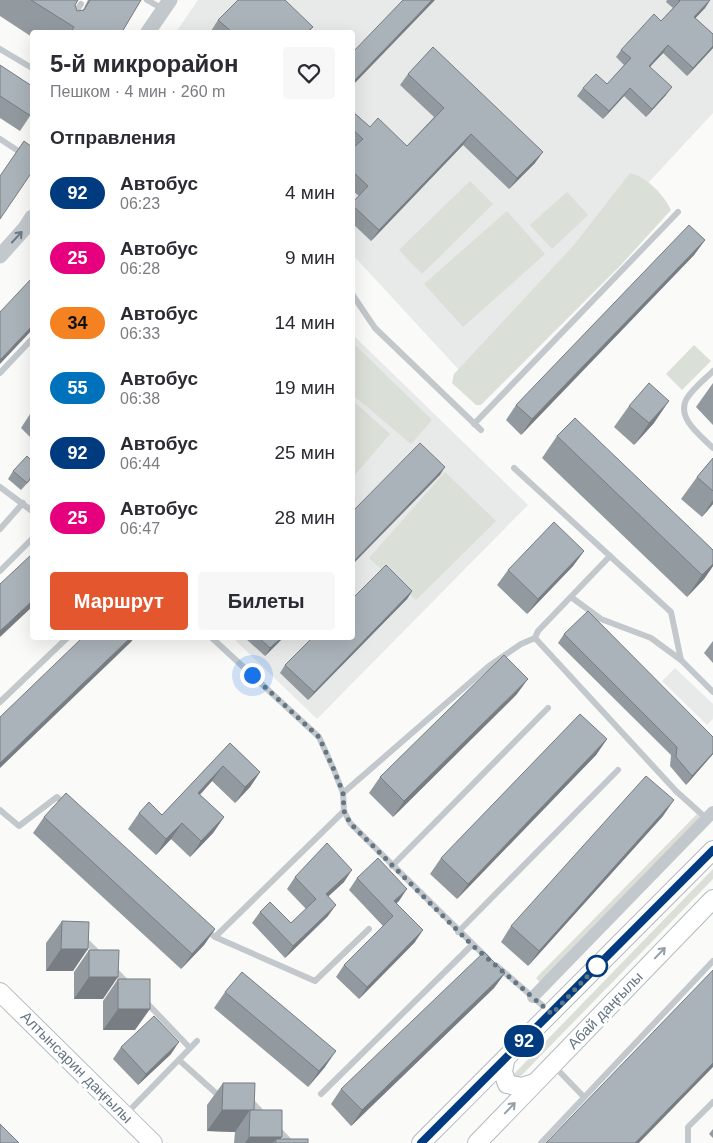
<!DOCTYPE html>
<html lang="ru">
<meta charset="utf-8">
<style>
:root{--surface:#fff;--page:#f7f7f7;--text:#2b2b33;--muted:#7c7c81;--accent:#e4572e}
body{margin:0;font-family:Arial,sans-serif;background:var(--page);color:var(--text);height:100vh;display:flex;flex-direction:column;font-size:19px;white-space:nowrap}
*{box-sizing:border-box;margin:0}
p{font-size:16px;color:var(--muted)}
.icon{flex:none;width:28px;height:28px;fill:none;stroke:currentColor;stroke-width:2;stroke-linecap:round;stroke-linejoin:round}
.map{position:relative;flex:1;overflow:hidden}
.details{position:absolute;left:30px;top:30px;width:325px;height:610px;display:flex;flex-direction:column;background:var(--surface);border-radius:5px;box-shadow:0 5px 20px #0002}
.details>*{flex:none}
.badge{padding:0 10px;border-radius:16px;font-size:18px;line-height:32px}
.you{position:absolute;width:25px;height:25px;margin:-12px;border:4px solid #fff;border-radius:50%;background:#1a73e8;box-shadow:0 0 0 8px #1a73e833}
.map>.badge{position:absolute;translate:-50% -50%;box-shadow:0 0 0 2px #fff}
h2{padding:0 20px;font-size:19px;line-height:45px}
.round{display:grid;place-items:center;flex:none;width:52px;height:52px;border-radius:5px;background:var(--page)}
.summary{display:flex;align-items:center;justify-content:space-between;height:85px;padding:0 20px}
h1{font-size:24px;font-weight:600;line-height:38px}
.cta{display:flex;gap:10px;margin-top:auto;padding:10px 20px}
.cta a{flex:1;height:58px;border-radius:5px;background:var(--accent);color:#fff;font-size:20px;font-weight:600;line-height:58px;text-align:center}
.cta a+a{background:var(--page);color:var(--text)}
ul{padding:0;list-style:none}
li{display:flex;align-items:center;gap:15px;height:65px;padding:0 20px}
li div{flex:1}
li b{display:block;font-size:19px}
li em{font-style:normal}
li .badge{min-width:55px;font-weight:700;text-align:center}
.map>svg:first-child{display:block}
</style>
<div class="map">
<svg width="713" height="1143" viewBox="0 0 713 1143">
<rect width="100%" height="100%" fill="#fafaf8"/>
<!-- built -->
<g fill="#e8e9e9">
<polygon points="198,0 713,0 713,113 635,197 483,396 353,255 352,32 176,32"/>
<polygon points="353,335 528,505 317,719 233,638 352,638"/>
<polygon points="675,668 713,704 713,719 707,725 662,681"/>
</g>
<!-- green -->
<g fill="#dadfd7">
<path d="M630,173C647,177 664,195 671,210L620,266L481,405H476L452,383L454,374L574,245Z"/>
<polygon points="470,181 493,204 422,274 399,250"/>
<polygon points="567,192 588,215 552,249 530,225"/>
<polygon points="507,211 545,254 463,327 424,284"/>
<polygon points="353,343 432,420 411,444 353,395"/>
<polygon points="694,345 711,361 682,390 666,374"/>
<polygon points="353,401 390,434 353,477"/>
<polygon points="445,472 496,521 416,600 369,558"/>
<polygon points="697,814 701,818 540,982 536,978"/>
<polygon points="713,869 713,879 518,1079 513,1075"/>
</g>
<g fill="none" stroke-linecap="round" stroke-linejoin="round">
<defs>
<g id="secondary">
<polyline points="0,992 153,1143"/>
<polyline points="505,1061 503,1072 507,1084 522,1087 534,1083"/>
<polyline points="421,1143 713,850"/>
<polyline points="477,1143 713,899"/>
</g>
</defs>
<!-- secondary casing -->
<use href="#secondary" stroke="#b3babf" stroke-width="20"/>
<!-- service -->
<g stroke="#c3c8cc" stroke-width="6">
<polyline points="147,0 163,9"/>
<polyline points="72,17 81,4"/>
<polyline points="0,49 32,68"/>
<polyline points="0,139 32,160"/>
<polyline points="352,294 375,328 481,430"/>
<path d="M713,371C705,379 691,390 686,400C677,419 701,436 713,448"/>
<polyline points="0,373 32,339"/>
<polyline points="474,424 678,212"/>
<polyline points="514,468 671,612 681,660"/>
<polyline points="0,487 32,511"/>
<polyline points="0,529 23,503"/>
<polyline points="610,556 538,631 535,638 676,791 707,819"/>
<polyline points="0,571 32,539"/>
<polyline points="571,597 601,619 651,638 681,660 713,692"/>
<polyline points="212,638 319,737 334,770 343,793 344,811 350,823 487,958"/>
<polyline points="0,702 67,638"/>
<polyline points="343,793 489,666 521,644 535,638"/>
<polyline points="0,810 19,826 57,797 66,805"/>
<polyline points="392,866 548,708"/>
<polyline points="206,930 215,937 344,811"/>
<polyline points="458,932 618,770"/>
<polyline points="215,937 315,981 369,929"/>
<polyline points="83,938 101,956"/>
<polyline points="497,966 550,1012"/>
<polyline points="113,968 128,984"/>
<polyline points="144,1000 190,1048"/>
<polyline points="179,1060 218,1095 221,1095"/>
<polyline points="554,1066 583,1096"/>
<polyline points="321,1094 472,945"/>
<polyline points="250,1100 265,1116"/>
<polyline points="126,1114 197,1041"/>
<polyline points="276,1127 291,1143"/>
<polyline points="541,1143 713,961"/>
<polyline points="688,1143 688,1127 713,1102"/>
</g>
<!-- minor -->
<polyline stroke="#c3c8cc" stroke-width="12" points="533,997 713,812"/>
<!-- tertiary -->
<g stroke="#c3c8cc" stroke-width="15">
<polyline points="148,32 170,0"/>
<polyline points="0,256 25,228 32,217"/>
</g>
<!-- secondary -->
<use href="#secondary" stroke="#fff" stroke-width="18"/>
</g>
<!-- wall -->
<g fill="#929a9f">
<polygon points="0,0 78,0 75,5 77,11 83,10 88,0 141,0 122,32 32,32 32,37 0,16"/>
<polygon points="667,0 710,0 705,8 695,18 713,34 713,48 687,76 663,53 650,67 666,95 646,117 624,96 603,119 577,96 583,88 607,84 624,65 616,57 621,50 661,21 673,8 666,2"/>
<polygon points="218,20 313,27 309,32 212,32 211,31"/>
<polygon points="0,65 32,113 20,131 0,118"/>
<polygon points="408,74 535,163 509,189 463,145 371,241 352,223 352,203 359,196 352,190 352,149 353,148 352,147 352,111 370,127 407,146 434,117 400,85"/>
<polygon points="705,240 694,255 521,435 506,420 516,405"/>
<polygon points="713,383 713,425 696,407"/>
<polygon points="629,406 654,423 634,445 614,427"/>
<polygon points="32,411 32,439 21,428"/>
<polygon points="557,436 713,550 713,566 704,579 687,597 542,458"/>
<polygon points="713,458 713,504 702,517 681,499 697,477"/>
<polygon points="32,461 32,478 21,490 8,479 13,471"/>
<polygon points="584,551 573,566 527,614 497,585 508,570"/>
<polygon points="412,591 407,599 308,700 280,673 285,665"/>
<polygon points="564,634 713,754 686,785 670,766 671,755 558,643"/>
<polygon points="245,638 283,638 265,656"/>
<polygon points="713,641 713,663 704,653"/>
<polygon points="517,694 393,817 369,793 380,777"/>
<polygon points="607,739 596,755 457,899 430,874 441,858"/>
<polygon points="230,743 260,772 250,787 235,803 212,781 200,795 224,817 213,833 190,857 171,839 156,855 128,829 139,813 162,815"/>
<polygon points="663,816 528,966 501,942 511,926"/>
<polygon points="44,817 215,929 204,945 181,969 33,833"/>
<polygon points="295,877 344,882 328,896 328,916 285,958 252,923 260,912 291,923 306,909 287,889"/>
<polygon points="357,878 399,901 396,903 415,942 359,999 336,977 344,965 383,926 349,890"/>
<polygon points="62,921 73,971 46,971 46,943"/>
<polygon points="89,950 103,999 74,999 74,972"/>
<polygon points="505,973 494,988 351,1126 331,1104 341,1089"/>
<polygon points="118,979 135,1030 103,1030 103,1001"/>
<polygon points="225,992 325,1067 308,1087 214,1008"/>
<polygon points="121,1047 171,1054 138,1085 113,1059"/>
<polygon points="223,1083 254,1110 282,1137 280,1139 308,1143 234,1143 235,1132 207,1131 207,1105"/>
<polygon points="713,1129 713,1138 709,1134"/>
</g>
<!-- shaded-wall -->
<g fill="#777d82">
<polygon points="432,0 435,0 352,86 352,83"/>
<polygon points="710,0 705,8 689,25 694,17"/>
<polygon points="668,45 663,53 643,74 649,66"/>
<polygon points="713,46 713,48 687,76 693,68"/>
<polygon points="672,87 666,95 646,117 652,109"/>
<polygon points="630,88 624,96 603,119 609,111"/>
<polygon points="471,134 463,145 371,241 379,230"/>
<polygon points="543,152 535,163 509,189 517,178"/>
<polygon points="705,240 694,255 521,435 532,419"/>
<polygon points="32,326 32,330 0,364 0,360"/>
<polygon points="669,401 654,423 634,445 649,423"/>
<polygon points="445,467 440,475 352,565 352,563"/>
<polygon points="713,500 713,504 702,517"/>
<polygon points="584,551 573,566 527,614 538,599"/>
<polygon points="713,564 713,566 704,579 687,597 702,575"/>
<polygon points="412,591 407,599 308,700 314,692"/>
<polygon points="32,601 32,607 0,637 0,631"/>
<polygon points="130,638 134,638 131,642 0,768 0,763"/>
<polygon points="281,638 283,638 265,656 270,648"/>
<polygon points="528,679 517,694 393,817 404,801"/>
<polygon points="607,739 596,755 457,899 468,884"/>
<polygon points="713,753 713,754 686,785 692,776"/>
<polygon points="223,766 212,781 187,808 198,793"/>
<polygon points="260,772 250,787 235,803 245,787"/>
<polygon points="674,800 663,816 528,966 539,951"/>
<polygon points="224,817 213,833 190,857 201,841"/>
<polygon points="182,823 171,839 156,855 166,839"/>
<polygon points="352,870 344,882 318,906 326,894"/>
<polygon points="407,889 399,901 388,911 394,901"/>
<polygon points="336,905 328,916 285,958 293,946"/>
<polygon points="215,929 204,945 181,969 192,954"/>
<polygon points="423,930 415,942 359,999 367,987"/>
<polygon points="61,949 88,949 73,971 46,971"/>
<polygon points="505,973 494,988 351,1126 362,1110"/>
<polygon points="89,977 118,977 103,999 74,999"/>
<polygon points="118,1009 150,1009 135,1030 103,1030"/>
<polygon points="179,1042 171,1054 138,1085 146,1074"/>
<polygon points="336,1051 325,1067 308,1087 319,1071"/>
<polygon points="713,1063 713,1067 639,1143 635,1143"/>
<polygon points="222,1110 254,1110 250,1110 235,1132 207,1131"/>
<polygon points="249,1137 282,1137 278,1143 276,1139 273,1143 245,1143"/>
</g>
<!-- building -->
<g fill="#aab3b9" stroke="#777d82">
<polygon points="31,0 78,0 75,5 77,11 84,10 90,0 141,0 122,32 71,32 74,27"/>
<polygon points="238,0 285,0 313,27 307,32 232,32 218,20"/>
<polygon points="403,0 432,0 352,83 352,53"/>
<polygon points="678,0 710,0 694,17 713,34 713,46 693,68 668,45 649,66 672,87 652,109 630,88 609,111 583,88 596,74 607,84 631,58 621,50 654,14 661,21 680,1"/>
<polygon points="433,47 543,152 517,178 471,134 379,230 352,205 352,203 368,186 352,171 352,149 363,139 352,129 352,111 370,127 378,118 407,146 444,108 408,74"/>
<polygon points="0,65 32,86 32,113 31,116 0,96"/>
<polygon points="24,141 32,147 32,172 0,219 0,176"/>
<polygon points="689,225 705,240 532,419 516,405"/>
<polygon points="32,278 32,326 0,360 0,312"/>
<polygon points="649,383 669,401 649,423 629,406"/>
<polygon points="575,418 713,550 713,564 702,575 557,436"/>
<polygon points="420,443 445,467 352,563 352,512"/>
<polygon points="27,456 32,461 32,476 27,483 13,471"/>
<polygon points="713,458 713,491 697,477"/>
<polygon points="554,522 584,551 538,599 508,570"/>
<polygon points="32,554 32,601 0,631 0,584"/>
<polygon points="386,565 412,591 314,692 285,665 312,638 352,638 352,599"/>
<polygon points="588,611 713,737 713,753 692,776 676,757 677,747 564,634"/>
<polygon points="82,638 130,638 0,763 0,717"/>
<polygon points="259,638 281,638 270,648"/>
<polygon points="504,655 528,679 404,801 380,777"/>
<polygon points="580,714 607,739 468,884 441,858"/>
<polygon points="230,743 260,772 245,787 223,766 198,793 224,817 201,841 182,823 166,839 139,813 149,802 162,815"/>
<polygon points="646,776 674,800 539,951 511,926"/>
<polygon points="66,793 215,929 192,954 44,817"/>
<polygon points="327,843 352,870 326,894 336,905 293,946 260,912 270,902 291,923 316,899 295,877"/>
<polygon points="378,858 407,889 394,901 423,930 367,987 344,965 393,916 357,878"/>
<polygon points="62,921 89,922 88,949 61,949"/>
<polygon points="89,950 119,950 118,977 89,977"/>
<polygon points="484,952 505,973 362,1110 341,1089"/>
<polygon points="713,970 713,1063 635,1143 546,1143"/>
<polygon points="242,972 336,1051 319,1071 225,992"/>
<rect x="118" y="979" width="32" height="30"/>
<polygon points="154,1016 179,1042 146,1074 121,1047"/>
<polygon points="223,1083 255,1083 254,1110 222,1110"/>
<polygon points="250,1110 282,1110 282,1137 249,1137"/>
<polygon points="0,1124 19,1143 0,1143"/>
<rect x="276" y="1139" width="32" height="4"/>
</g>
<!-- one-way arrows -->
<defs><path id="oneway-shaft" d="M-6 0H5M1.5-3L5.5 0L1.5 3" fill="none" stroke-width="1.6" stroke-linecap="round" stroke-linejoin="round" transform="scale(1.25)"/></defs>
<use stroke="#6a7a87" href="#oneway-shaft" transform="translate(17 237) rotate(-47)"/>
<g stroke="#939fa8">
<use href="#oneway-shaft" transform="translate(660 953) rotate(-46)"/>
<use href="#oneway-shaft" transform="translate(510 1108) rotate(-46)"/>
</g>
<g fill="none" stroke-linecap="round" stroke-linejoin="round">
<defs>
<polyline id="line" points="421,1143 713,850"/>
</defs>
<!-- line casing -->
<use href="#line" stroke="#fff" stroke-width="11"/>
<!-- line -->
<use href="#line" stroke="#003b80" stroke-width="8"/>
<!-- walk -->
<polyline stroke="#657683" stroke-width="5" stroke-dasharray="0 9" points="252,675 319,737 334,770 343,793 344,811 350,823 472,945 552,1014 597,966"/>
</g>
<!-- markers -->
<circle fill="#fff" stroke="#003b80" stroke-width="2.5" cx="597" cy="966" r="10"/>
<g text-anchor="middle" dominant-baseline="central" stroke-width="5" stroke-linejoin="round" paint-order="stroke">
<!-- street labels -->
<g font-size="15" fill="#657683" stroke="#fff">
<text transform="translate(605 1010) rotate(-46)">Абай даңғылы</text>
<text transform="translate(77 1067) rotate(45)">Алтынсарин даңғылы</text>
</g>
</g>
</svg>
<div class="you" style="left:252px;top:675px"></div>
<b class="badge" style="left:524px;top:1041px;background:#003b80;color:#fff">92</b>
<section class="details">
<div class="summary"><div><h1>5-й микрорайон</h1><p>Пешком · 4 мин · 260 m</p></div><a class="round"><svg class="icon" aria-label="heart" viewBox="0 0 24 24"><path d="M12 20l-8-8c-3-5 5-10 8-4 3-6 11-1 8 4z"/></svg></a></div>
<h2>Отправления</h2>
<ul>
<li><span class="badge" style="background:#003b80;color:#fff">92</span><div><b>Автобус</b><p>06:23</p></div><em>4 мин</em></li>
<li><span class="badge" style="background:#e6007e;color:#fff">25</span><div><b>Автобус</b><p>06:28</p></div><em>9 мин</em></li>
<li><span class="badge" style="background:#f58220;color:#111">34</span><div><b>Автобус</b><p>06:33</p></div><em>14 мин</em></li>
<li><span class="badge" style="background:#0072bc;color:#fff">55</span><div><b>Автобус</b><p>06:38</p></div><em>19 мин</em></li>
<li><span class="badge" style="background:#003b80;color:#fff">92</span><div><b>Автобус</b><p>06:44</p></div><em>25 мин</em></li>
<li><span class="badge" style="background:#e6007e;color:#fff">25</span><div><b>Автобус</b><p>06:47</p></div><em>28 мин</em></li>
</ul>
<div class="cta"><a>Маршрут</a><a>Билеты</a></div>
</section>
</div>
